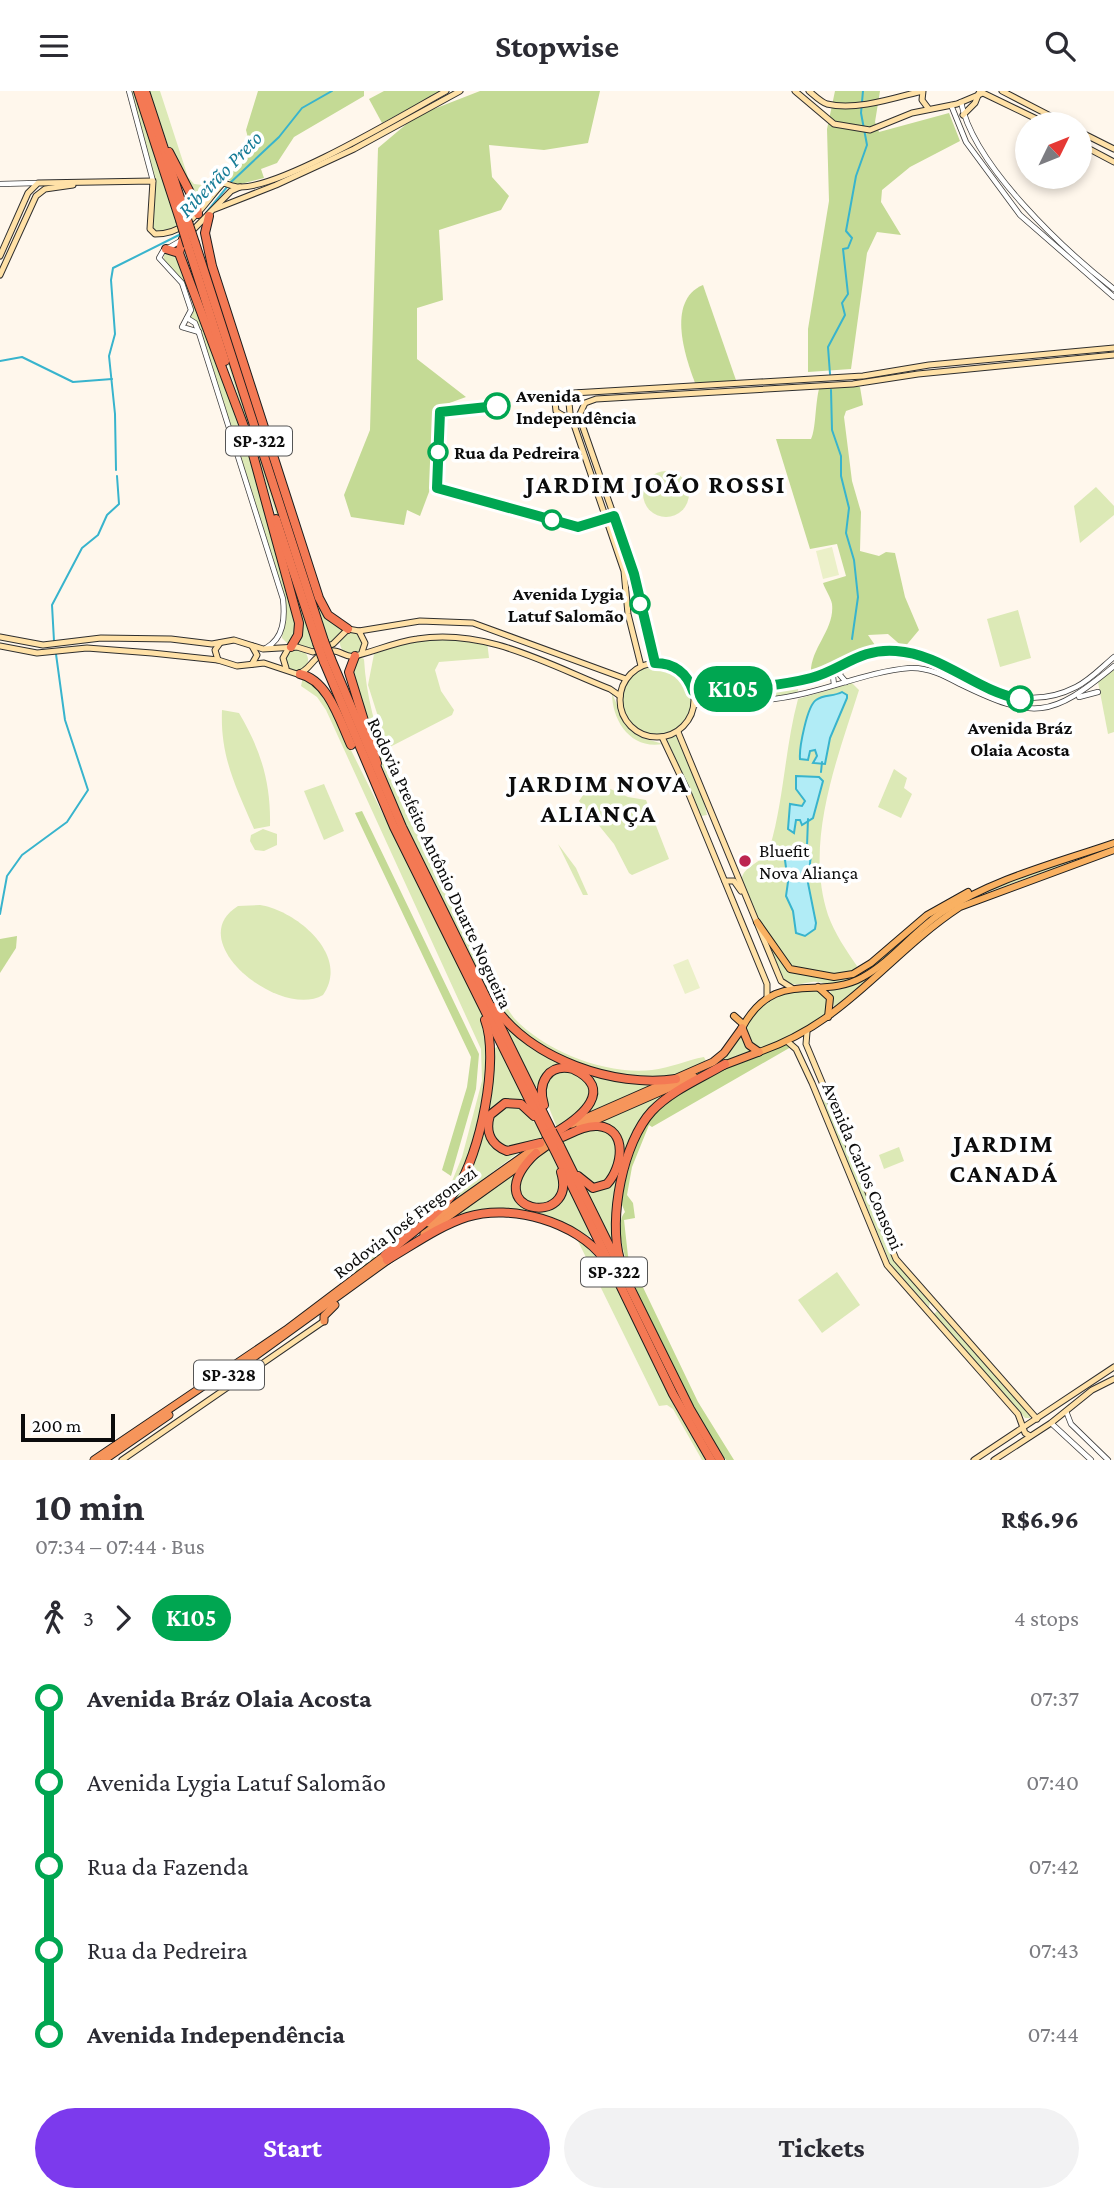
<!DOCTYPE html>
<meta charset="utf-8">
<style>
:root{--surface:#fff;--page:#f2f2f3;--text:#2b2b33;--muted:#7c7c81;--accent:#7c3aed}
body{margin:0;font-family:"Crimson Pro",serif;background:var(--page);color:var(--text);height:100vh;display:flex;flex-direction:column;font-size:26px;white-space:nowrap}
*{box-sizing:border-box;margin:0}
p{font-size:23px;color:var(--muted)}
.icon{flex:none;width:38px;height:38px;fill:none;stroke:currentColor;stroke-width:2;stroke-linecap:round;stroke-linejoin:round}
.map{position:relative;height:1369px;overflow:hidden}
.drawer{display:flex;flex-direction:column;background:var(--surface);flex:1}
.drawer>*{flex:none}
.badge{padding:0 14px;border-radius:23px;font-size:24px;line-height:46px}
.needle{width:46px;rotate:47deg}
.tools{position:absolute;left:1015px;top:21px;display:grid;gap:14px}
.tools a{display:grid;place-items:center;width:77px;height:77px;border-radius:50%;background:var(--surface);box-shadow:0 4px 10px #0003;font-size:35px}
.scale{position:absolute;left:21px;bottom:18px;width:94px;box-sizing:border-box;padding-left:7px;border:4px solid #0c0c0c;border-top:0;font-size:19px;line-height:24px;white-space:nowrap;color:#0c0c0c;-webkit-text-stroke:5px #fff;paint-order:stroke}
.map>.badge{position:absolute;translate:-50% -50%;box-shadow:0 0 0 4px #fff}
.legs{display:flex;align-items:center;gap:10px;height:77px;padding:0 35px;font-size:23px}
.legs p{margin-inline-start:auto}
.head{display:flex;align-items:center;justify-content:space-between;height:119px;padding:0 35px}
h1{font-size:38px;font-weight:700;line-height:52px}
.cta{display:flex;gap:14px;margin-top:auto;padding:14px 35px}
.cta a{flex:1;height:80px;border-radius:42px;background:var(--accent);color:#fff;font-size:28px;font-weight:700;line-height:80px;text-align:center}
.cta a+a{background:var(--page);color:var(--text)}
ul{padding:0 35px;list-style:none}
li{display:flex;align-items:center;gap:24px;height:84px;font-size:26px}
li i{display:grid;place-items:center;width:10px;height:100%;margin:0 9px;background:currentColor}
li i::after{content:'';width:18px;height:18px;margin:-9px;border:5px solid;border-radius:50%;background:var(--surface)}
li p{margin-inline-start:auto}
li:first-child i{background:linear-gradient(#0000 50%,currentColor 0)}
li:last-child i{background:linear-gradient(currentColor 50%,#0000 0)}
header{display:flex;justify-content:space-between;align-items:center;height:91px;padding:0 35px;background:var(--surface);font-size:32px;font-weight:700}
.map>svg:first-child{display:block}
</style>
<header><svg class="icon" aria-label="menu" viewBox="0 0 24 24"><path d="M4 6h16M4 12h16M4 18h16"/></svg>Stopwise<svg class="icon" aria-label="search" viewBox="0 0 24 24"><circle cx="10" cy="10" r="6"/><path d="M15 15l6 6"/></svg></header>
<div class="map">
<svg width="1114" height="1369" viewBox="0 0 1114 1369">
<rect width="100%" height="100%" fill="#fff7ec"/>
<!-- green -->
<g fill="#dce9b6">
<polygon points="131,0 135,0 179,137 157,142 152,138 155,90"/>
<polygon points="149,0 160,0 188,86 194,93 212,95 213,100 202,113 170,60"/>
<polygon points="193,151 307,506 303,507 189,152"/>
<path d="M174,159L242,340L297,540L289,554L282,547L286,510L200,237L190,226C202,205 176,183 163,170L165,161Z"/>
<circle cx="666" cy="403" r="23"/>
<polygon points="1096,396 1114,415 1114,424 1080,452 1074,415"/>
<polygon points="273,431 316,559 296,554 299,549"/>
<polygon points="296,442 317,508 346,538 329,553 305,482"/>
<polygon points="1018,519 1031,567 1000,576 987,528"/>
<circle cx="351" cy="552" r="11"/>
<polygon points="437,545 487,550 489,567 439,571 435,579 441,600 454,619 452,624 388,657 368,594 375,558"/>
<circle cx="297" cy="569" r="11"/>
<path d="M358,565L364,568C369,659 423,747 462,827C479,860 492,897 514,927C546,961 606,984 652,979C670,977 687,969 704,966L707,972C696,977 684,985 672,987C631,996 555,970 523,944C513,936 505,925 496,916L399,724L352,586V574Z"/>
<circle cx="657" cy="609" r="35"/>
<polygon points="1114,578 1114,641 1108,643 1098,591"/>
<polygon points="303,586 320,597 474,906 484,930 490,983 468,1073 445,1109 354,1184 351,1179 450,1095 462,1066 482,990 481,958 326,619 317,606 301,595"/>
<polygon points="800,589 797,604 697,613 697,600"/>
<path d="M852,592L859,599C837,669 804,751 828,824C835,843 846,859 857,875L855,880C836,884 810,884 792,875C779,869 741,802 742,787C743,775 766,770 770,756C784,708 785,656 798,608Z"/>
<path d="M612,602L625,633L643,647L663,653C631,659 612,630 612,602Z"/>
<path d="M222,619L239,622C261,659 271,692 270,735L254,738C236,696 220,666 222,619Z"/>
<polygon points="676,645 703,708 707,724 701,725 667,648"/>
<polygon points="894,678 907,687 904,697 912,703 901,727 878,716"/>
<polygon points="593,690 628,706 646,709 669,768 632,784 629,782 614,753 579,710"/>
<polygon points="324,693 344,740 324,749 304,700"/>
<polygon points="263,738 277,743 277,754 264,760 255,759 250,750 251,744"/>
<polygon points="558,753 576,777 588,804 583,804"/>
<path d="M1114,755L977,805L955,817L834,916L830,899C873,899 909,844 944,822C995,790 1057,775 1114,755Z"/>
<path d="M260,814C295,819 351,864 323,904C280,929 181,850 238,815Z"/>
<path d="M921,833C902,855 866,891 835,893C827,894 820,890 812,891C802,892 795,896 785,891L769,854L788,880L821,887L849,886Z"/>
<path d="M794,899H820L828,907L827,922L796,944L763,958L748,952L745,934C757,916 774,906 794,899Z"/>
<polygon points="501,928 513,939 587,979 656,993 585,1023 595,1009 581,981 549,979 542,985 539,996 534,996"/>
<polygon points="741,942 745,953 753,960 559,1045 558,1043 717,972"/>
<polygon points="499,955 530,1016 497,1014 486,1042 509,1063 518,1062 443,1118 453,1106 488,1013 495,957"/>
<path d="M567,980C610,997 582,1020 557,1037L546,1009L544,994L553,983Z"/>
<polygon points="685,994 656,1014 621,1088 613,1153 584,1096 594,1099 615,1083 618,1045 591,1034"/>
<polygon points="826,1008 895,1169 930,1210 929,1216 891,1174 822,1010"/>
<path d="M506,1014C526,1014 534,1030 543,1046L513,1058L497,1052C489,1033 491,1027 506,1014Z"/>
<polygon points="604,1038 615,1048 617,1063 608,1090 595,1096 578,1084 561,1049 581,1040"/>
<polygon points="548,1056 561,1084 559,1104 536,1117 518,1103 521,1079"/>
<polygon points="899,1056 904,1070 884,1078 879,1064"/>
<polygon points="517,1080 513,1096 522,1112 548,1119 566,1091 592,1146 502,1119 441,1135"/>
<polygon points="575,1144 609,1180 677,1316 708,1369 702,1369 673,1318 667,1314 659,1315"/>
<polygon points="837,1181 860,1214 822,1242 798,1209"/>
<polygon points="937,1220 1031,1325 1030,1327 1025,1327 934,1223"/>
</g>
<!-- forest -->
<g fill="#c4da95">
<polygon points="258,0 364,0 364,5 294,46 277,72 261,78 264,87 237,94 223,85 251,59 246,39"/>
<polygon points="384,0 442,0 382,32 369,8"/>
<polygon points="480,0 600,0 588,52 544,59 489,54 492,86 509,105 501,119 439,139 443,209 417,217 417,268 466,306 444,314 432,393 420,425 407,419 404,434 351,426 344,404 370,339 378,57 416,25"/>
<polygon points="835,0 880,0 875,31 879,41 949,22 960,50 910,76 882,99 881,111 901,144 877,141 867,162 851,278 808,281 808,238 829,110 827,38"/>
<path d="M703,194L738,295L697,297C686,269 665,210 703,194Z"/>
<path d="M855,294L860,296L863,314L846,320L844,326L852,390L861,421L860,460L879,465L886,461L895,462L905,506L919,539L904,557L888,543L868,544L877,557L858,560L811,583C810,557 835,539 832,513C831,507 825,498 823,492L846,485L837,453L810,458L776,348H811C816,338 815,314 819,298Z"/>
<polygon points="362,720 479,963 476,998 451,1085 442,1079 467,996 471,966 363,739 355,722"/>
<polygon points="17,845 16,857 0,882 0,848"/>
<path d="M787,952L791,956L652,1036L649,1034L632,1076L627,1104L633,1112L635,1127L624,1129L628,1165L698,1311L734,1369H726C703,1335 597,1152 625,1121L620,1109L639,1040L667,1009L726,976Z"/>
</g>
<!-- pitch -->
<g fill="#ebf0c8">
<polygon points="832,456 839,484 823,488 816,460"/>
<polygon points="688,868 700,897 685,903 673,874"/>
</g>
<!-- water -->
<g fill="#b1ecf6" stroke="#38b4cd" stroke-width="2">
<path d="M842,601L847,604V607L830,647L825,673L813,672L817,665L815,659L810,660L808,669L800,668C799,657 807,615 816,609C824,603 833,606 842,601Z"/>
<polygon points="796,685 819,686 823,690 813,727 802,734 800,729 796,729 794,742 788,738 790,713 802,715 805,710 796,698"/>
<polygon points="784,762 811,763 808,792 816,832 815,838 805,845 796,842 793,820 786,805 788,791"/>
</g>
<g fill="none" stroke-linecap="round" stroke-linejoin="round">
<!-- stream -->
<g stroke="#38b4cd" stroke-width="2">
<polyline points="230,92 279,46 302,17 332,0"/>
<polyline points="206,122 227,96"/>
<polyline points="0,270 22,266 73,291 112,288"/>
<polyline points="830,283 828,256 845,224 842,212 848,203 843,158 848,157 852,147 846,140 856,85 867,54 861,22 863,0"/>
<polyline points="831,299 832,339 841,365 841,385 849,417 846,442 854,469 858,506 852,548"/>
<polyline points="116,379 115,323 109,265 115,243 111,189 113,177 181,143"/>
<polyline points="54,550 52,514 82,457 98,444 107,424 119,413 117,385"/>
<polyline points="821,681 822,671"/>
<polyline points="807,755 808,728"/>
<polyline points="0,823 7,785 22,764 67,731 88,699 65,629 56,563"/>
</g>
<defs>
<g id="tertiary">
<polyline points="129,0 153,90"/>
<path d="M961,11C973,74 1064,159 1114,198"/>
<polyline points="951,14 966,51 1020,124 1114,206"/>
<polyline points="0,93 37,92"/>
<polyline points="182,149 163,160 159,167 182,192 191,219 182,236 199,241"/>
<path d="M187,227L195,232L199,242L283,508C285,527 284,547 266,557"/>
<polyline points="842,572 840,584 846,591"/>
<polyline points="825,581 833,585 834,594"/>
<path d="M693,600C732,597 772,596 810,587C837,581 856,561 885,559C957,556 999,635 1076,596C1090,589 1102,576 1114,566"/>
<polyline points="1079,606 1098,601"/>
<path d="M694,614C731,613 770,611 806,602C840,594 874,580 910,577C928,576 945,585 960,593C1034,629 1051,627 1114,575"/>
<polyline points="1066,1320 1071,1333 1108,1369"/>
<polyline points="1051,1332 1091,1369"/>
</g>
<g id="secondary">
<polyline points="795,0 834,33 870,39 912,22 957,13 983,2 1047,33"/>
<path d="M809,0C815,5 821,11 827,13C856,20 894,7 922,0"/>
<polyline points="923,0 922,9 928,17"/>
<polyline points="1002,0 1066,33"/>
<polyline points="963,24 975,12 979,2"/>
<polyline points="1080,41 1114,58"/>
<polyline points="1080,53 1114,71"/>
<polyline points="215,118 276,94 354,58 460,0"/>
<polyline points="191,141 231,100 240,96"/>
<path d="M0,165L28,102L38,92L153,90L150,138L155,143C190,143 202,114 223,92C228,93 234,96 239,96C280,98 406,22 446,0"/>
<polyline points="0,184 36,105 45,98 73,94"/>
<polyline points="579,302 569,312 570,322 624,480 628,523 641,575"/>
<path d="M579,325C570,329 563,325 556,320L555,311L573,302L863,285L929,274L1114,257"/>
<polyline points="579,325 585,312 596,308 853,293 918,283 1114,264"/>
<polyline points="579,325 632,477 655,571"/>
<polyline points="359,540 365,552 362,561"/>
<polyline points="0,546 43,554 101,547 171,548 212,553 234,549 263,558 297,556 313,561 333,553 348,538 359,540 420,530 473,532 626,588"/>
<path d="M0,555L37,562L87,557L152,562L218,569L237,575L264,572L297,583C311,580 312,564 330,560C340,558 346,568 355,565C376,560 395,551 417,548C486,537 547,573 610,598L620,605"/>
<polyline points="252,555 257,564 252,573"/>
<polyline points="218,569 215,559 220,552"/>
<circle cx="657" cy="609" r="37"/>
<polyline points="286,577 283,567 288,558"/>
<polyline points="678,641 781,890 792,897"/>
<polyline points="662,646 688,701 767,893 767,908"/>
<polyline points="725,790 734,790 741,800"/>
<polyline points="807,941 806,953 896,1168 1037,1328"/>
<polyline points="788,951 796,958 812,992 887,1174 1018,1323 1025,1342 1030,1345"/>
<polyline points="122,1369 324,1230"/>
<polyline points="974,1369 1114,1276"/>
<polyline points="994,1369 1051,1332 1092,1299 1114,1288"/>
</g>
<g id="primary">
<polyline points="757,831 790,878 834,886 853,883 871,872 927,824 968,801"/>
<polyline points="818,896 830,907 828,926"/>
<polyline points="734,925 743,933"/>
<path d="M742,937C775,875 819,911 863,886C892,870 913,841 941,822C992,788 1056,772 1114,752"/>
<path d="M759,961C847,931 887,864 960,816L1114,759"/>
</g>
<g id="trunk">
<polyline points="742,937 749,954 759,961"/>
<polyline points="722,975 759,961"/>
<polyline points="572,1033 713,971 724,962 742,937"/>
<polyline points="580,1036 694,986"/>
<polyline points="429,1132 553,1044"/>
<polyline points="424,1143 554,1050"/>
<polyline points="324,1230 324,1225 335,1214"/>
<polyline points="240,1276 392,1166"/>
<polyline points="94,1369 286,1239 388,1162"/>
<polyline points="104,1369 169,1324"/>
</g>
<g id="motorway">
<polyline points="138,0 180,129"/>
<polyline points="145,0 187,128"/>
<polyline points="169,61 197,115 198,123"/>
<polyline points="209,125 205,142 212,175 319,507 328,524 348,538"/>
<polyline points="183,148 179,162 249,349 299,532 298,544 291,556"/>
<polyline points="195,152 324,550"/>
<polyline points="188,155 225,270"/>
<polyline points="166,158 179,162"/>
<polyline points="276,428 317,552"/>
<polyline points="355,565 349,581 377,672"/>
<polyline points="331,568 402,736 552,1040"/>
<polyline points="324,571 394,736 546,1043"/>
<path d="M300,583C328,589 340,630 351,654"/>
<path d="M495,916C531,968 614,997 676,988"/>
<path d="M544,1014C537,992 548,972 573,978C616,998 581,1026 558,1040"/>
<path d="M534,1025L521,1013L505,1012L490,1024C485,1041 491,1054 507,1060L540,1052"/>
<path d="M560,1047C572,1042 585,1034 598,1035C629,1038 622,1077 607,1093L593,1097L578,1085"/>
<polyline points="560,1055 690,1318 720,1369"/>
<polyline points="554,1058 673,1303 711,1369"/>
<path d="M536,1062C473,1123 579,1138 561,1081"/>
<path d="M385,1164C409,1144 438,1124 456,1099C480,1064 500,968 485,929"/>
<path d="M387,1169C413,1154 439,1135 467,1126C511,1112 577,1131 604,1168"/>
<path d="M620,1169C608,1128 623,1051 652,1020C672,999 700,988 725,973"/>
</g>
</defs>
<!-- tertiary casing -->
<use href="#tertiary" stroke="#3f3f3f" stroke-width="6"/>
<!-- secondary casing -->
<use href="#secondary" stroke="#2e2e2e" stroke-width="7"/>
<!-- primary casing -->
<use href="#primary" stroke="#1d1d1d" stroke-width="8"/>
<!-- trunk casing -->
<use href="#trunk" stroke="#1d1d1d" stroke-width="9"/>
<!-- motorway casing -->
<use href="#motorway" stroke="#1d1d1d" stroke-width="10"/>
<!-- tertiary -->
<use href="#tertiary" stroke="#fff" stroke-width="4.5"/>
<!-- secondary -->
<use href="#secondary" stroke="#ffe1a7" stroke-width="5"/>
<!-- primary -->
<use href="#primary" stroke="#f9b162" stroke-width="6"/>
<!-- trunk -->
<use href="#trunk" stroke="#f6955b" stroke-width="7"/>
<!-- motorway -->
<use href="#motorway" stroke="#f47954" stroke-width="8"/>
<defs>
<g id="motorway-bridge">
<polyline points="187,128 195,152"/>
<polyline points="180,129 188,155"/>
<polyline points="324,550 331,568"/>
<polyline points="317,552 324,571"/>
<polyline points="552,1040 560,1055"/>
<polyline points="546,1043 554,1058"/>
</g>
</defs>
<!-- motorway-bridge casing -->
<use href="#motorway-bridge" stroke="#1d1d1d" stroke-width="10" stroke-linecap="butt"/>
<!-- motorway-bridge -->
<use href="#motorway-bridge" stroke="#f47954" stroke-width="8"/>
</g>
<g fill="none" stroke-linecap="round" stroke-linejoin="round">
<defs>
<path id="line-1" d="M497,315L440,321L437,397L578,436L614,425L634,483L655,572C674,572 687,582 693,600C732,597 772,597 811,587C842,579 859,557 896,560C942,563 976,600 1020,608"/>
</defs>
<!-- line-1 casing -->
<use href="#line-1" stroke="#fff" stroke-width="16"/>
<!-- line-1 -->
<use href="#line-1" stroke="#00a651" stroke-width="10"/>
</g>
<!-- markers -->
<g fill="#fff" stroke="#00a651" stroke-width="3.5">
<circle cx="497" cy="315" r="12"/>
<circle cx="438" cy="361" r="9"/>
<circle cx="552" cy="429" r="9"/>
<circle cx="640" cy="513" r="9"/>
<circle cx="1020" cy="608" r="12"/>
</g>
<circle fill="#bc254f" stroke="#fff" stroke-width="2.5" cx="745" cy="770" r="7"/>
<g text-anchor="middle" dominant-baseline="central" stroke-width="7" stroke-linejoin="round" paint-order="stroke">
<!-- shield labels -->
<g fill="#fff" stroke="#555" stroke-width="2">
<rect x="226" y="335.5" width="66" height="29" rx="5"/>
<rect x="581" y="1166.5" width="66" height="29" rx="5"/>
<rect x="194" y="1269.5" width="70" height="29" rx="5"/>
</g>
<g font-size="18" font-weight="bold" fill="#0c0c0c">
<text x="259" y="350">SP-322</text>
<text x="614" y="1181">SP-322</text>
<text x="229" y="1284">SP-328</text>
</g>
<!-- stop labels -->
<g font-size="19" font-weight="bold" fill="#0c0c0c" stroke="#fff" text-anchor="start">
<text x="516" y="304">Avenida<tspan x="516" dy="22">Independência</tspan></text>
<text x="454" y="361">Rua da Pedreira</text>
<text x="624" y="502" text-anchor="end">Avenida Lygia<tspan x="624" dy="22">Latuf Salomão</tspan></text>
<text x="1020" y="636" text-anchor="middle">Avenida Bráz<tspan x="1020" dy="22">Olaia Acosta</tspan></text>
</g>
<!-- poi labels -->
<g font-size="19" fill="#0c0c0c" stroke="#fff" text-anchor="start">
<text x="759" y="759">Bluefit<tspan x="759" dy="22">Nova Aliança</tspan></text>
</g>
<!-- street labels -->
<g font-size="19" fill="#0c0c0c" stroke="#fff">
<text transform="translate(440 772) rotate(65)">Rodovia Prefeito Antônio Duarte Nogueira</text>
<text transform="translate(863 1075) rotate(67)">Avenida Carlos Consoni</text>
<text transform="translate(405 1131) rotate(-37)">Rodovia José Fregonezi</text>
</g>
<!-- water labels -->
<g font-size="21" font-style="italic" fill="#167c97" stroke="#fff">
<text transform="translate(220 83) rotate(-46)">Ribeirão Preto</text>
</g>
<!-- district labels -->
<g font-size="26" font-weight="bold" letter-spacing="2" fill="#0c0c0c" stroke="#fff">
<text x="656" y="393">JARDIM JOÃO ROSSI</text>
<text x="599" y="692">JARDIM NOVA<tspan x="599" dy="30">ALIANÇA</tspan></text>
<text x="1004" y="1052">JARDIM<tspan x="1004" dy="30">CANADÁ</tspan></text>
</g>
</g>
</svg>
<div class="tools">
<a><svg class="needle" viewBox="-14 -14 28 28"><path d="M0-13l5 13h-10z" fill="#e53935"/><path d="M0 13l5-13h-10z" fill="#7c7c81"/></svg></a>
</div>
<div class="scale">200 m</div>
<b class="badge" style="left:733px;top:598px;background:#00a651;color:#fff">K105</b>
</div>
<section class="drawer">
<div class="head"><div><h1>10 min</h1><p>07:34 – 07:44 · Bus</p></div><b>R$6.96</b></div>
<div class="legs"><svg class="icon" aria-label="walk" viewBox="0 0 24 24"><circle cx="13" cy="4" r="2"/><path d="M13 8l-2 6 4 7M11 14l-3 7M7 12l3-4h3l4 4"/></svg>3<svg class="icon" aria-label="forward" viewBox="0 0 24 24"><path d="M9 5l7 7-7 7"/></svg><b class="badge" style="background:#00a651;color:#fff">K105</b><p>4 stops</p></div>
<ul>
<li><i style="color:#00a651"></i><b>Avenida Bráz Olaia Acosta</b><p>07:37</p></li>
<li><i style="color:#00a651"></i><span>Avenida Lygia Latuf Salomão</span><p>07:40</p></li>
<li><i style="color:#00a651"></i><span>Rua da Fazenda</span><p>07:42</p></li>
<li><i style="color:#00a651"></i><span>Rua da Pedreira</span><p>07:43</p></li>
<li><i style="color:#00a651"></i><b>Avenida Independência</b><p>07:44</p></li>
</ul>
<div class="cta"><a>Start</a><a>Tickets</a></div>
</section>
